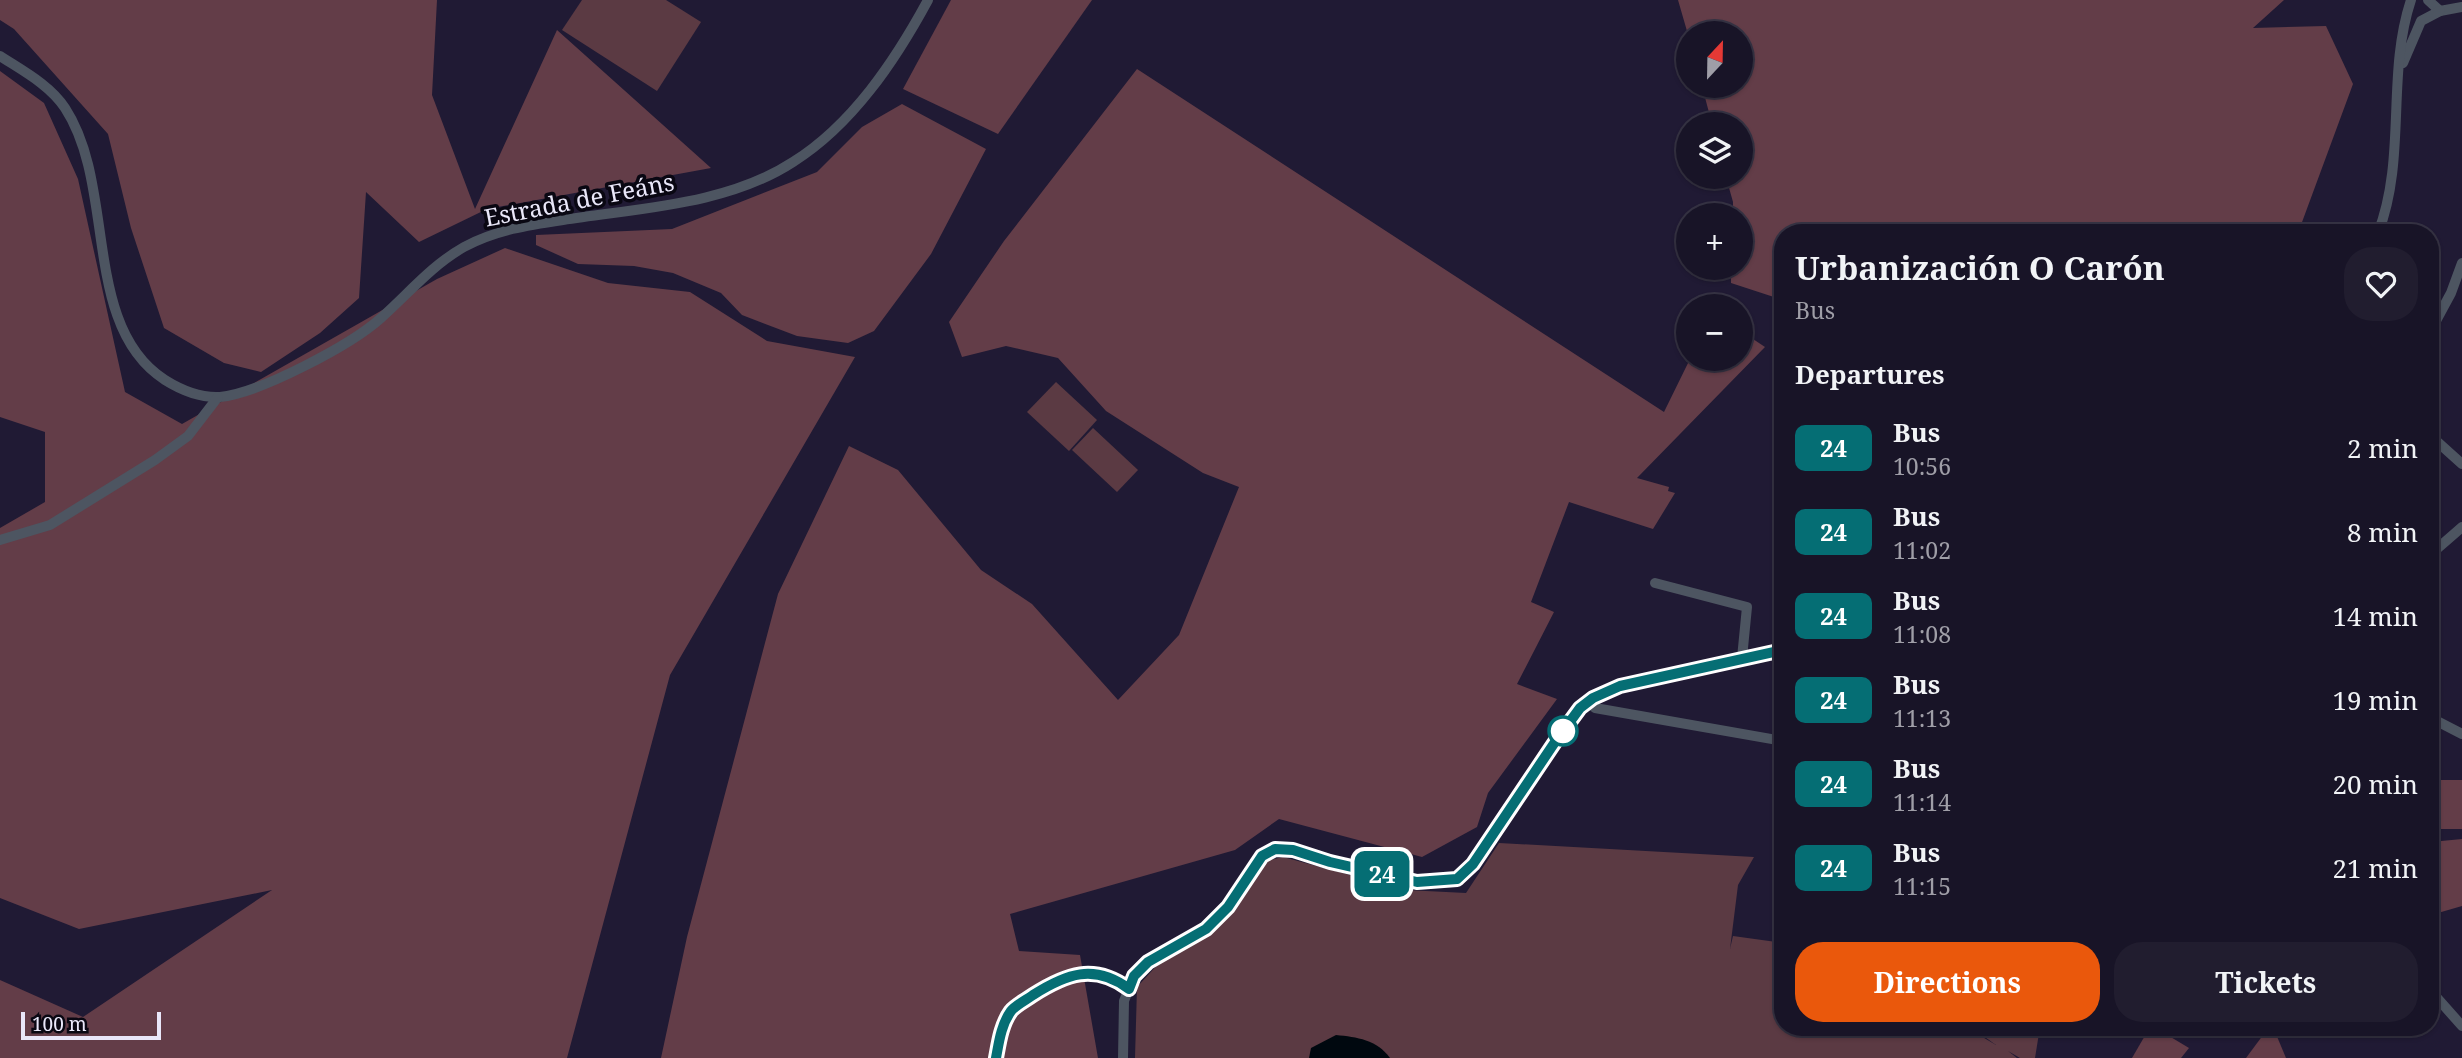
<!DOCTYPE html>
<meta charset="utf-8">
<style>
:root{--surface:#181427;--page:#211d2f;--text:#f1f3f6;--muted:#9f9ea7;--line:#363344;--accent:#ea580c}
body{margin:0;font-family:"Noto Serif",serif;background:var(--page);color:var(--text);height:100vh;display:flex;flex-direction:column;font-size:26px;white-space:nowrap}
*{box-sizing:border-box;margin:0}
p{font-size:23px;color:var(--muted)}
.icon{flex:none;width:38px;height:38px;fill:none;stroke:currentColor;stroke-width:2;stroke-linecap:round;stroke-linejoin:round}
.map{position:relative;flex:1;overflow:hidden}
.drawer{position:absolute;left:1774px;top:224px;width:665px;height:812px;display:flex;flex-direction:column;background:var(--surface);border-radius:28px;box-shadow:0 2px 5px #0004,0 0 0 2px var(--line)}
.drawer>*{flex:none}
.badge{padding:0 14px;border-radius:10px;font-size:24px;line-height:46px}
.needle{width:46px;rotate:22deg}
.fabs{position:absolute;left:1676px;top:21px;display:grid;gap:14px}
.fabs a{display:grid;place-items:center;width:77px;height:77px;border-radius:50%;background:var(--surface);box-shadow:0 2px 5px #0004,0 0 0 2px var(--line);font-size:35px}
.scale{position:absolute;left:21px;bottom:18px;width:140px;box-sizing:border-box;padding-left:7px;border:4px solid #e9e7f9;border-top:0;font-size:19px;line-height:24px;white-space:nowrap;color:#e9e7f9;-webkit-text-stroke:5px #090712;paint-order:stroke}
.map>.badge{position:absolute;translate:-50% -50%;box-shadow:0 0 0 4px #fff}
h2{padding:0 21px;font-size:26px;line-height:63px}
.round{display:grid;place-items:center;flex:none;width:74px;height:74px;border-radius:28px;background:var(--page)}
.headline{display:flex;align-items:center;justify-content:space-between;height:119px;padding:0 21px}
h1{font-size:33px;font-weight:700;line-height:52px}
.action{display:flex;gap:14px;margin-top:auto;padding:14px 21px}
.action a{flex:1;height:80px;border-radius:28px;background:var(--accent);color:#fff;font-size:28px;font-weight:700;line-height:80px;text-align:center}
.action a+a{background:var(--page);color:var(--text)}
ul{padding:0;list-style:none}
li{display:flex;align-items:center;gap:21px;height:84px;padding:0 21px}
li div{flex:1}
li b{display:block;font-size:26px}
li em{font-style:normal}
li .badge{min-width:77px;font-weight:700;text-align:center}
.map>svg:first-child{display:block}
</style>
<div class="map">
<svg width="2462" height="1058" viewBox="0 0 2462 1058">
<rect width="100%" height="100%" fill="#201a34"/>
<!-- green -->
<g fill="#5b3a43">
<polygon points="582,0 666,0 701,22 657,91 562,30"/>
<polygon points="1056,382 1097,420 1069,451 1027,412"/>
<polygon points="1093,428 1138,470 1117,492 1072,450"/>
<polygon points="1499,843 1754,857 1738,885 1730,949 1733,936 1783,943 1783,1027 1959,1027 1974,1032 1996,1045 1971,1027 2040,1027 2035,1058 2020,1058 2008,1051 2017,1058 1135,1058 1137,987 1160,962 1187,949 1229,916 1266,861 1283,857 1406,890 1466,893"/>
</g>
<!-- forest -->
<g fill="#633d48">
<polygon points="0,0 437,0 432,95 475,209 557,30 711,168 487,209 419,242 366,192 359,298 320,333 261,372 224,363 164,328 131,228 108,134 14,29 0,20"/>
<polygon points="951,0 1092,0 998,134 903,89"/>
<polygon points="1678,0 2284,0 2253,28 2326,26 2353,84 2298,233 1783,233 1783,300 1731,283 1731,268 1741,268 1741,215 1733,215 1733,202 1726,177 1741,177 1741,124 1712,124 1702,86 1741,86 1741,33 1689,33 1689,38"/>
<polygon points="1137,69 1664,412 1690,359 1741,359 1741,331 1765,347 1637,478 1669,487 1668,491 1675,493 1653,529 1569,502 1531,602 1554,612 1517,684 1557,699 1488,793 1477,827 1422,857 1279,819 1235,850 1010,914 1019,951 1080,955 1098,1058 661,1058 687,937 778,594 849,446 898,470 981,570 1032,604 1118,700 1179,635 1239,487 1203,473 1106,411 1058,358 1006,346 962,357 949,322 1004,241"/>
<polygon points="0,71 44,103 78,179 125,392 182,424 437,279 505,248 608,283 690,292 767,341 855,357 670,675 567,1058 0,1058 0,980 83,1017 272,890 79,929 0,898 0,528 45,502 45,432 0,417"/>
<polygon points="902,104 986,149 931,254 874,331 848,343 797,336 742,315 721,293 673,273 634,266 578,264 536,245 536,235 672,229 817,172 862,127"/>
<rect x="2431" y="780" width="31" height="49"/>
<polygon points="2462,839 2462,906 2431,915 2431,842"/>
<polygon points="2150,1027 2154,1027 2189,1048 2181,1058 2132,1058"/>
<polygon points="2269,1027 2273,1027 2286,1058 2246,1058"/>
</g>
<!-- water -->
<path fill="#00080f" d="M1336,1035C1357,1037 1377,1040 1390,1058H1309L1311,1048Z"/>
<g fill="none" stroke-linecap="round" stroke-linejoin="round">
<!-- minor -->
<g stroke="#4d5561" stroke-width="10">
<polyline points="2428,0 2440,11 2462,7"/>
<path d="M0,56C23,71 50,85 65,108C117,187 81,326 165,380C181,390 201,398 220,397C260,393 351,345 381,318C408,294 432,265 464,247C495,230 529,225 563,220C639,208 727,205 793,162C852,125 895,61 928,0"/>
<polyline points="2403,63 2421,21 2440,11"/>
<path d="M2378,233C2407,158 2386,75 2411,0"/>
<polyline points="2431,330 2451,293 2462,263"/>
<polyline points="2432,437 2462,464"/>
<polyline points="0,540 50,525 155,460 188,436 218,397"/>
<polyline points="2431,554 2462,527"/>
<polyline points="1655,583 1747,607 1742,658"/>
<polyline points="1588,702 1595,708 1783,741"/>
<polyline points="2431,718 2462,734"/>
<polyline points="2431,991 2462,1026"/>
<path d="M996,1058C999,1042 1001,1025 1011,1011C1016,1005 1026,1000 1033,995C1066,974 1094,964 1129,989"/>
<polyline points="1123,1058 1124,1001 1134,976 1148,962 1206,929 1228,907 1262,857 1275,849 1293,850 1330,862 1417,882 1457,879 1473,864 1540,763 1580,708 1593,698 1621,686 1783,650"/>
</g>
</g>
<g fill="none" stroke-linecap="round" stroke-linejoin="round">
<defs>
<path id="line" d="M996,1058C999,1042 1001,1025 1011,1011C1016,1005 1026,1000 1033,995C1066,974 1094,963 1129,989L1134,976L1148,962L1206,929L1228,907L1262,856L1275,849L1293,850L1330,862L1417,882L1457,879L1473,864L1555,742L1580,708L1593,698L1620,686L1783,650"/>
</defs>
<!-- line casing -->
<use href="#line" stroke="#fff" stroke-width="16"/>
<!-- line -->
<use href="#line" stroke="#056e74" stroke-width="10"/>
</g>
<!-- markers -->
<circle fill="#fff" stroke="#056e74" stroke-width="3.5" cx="1563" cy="731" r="14"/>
<g text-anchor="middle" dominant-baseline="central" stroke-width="7" stroke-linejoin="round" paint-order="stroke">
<!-- street labels -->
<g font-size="24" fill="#e9e7f9" stroke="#090712">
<text transform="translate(579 199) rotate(-11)">Estrada de Feáns</text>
</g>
</g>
</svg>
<div class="fabs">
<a><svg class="needle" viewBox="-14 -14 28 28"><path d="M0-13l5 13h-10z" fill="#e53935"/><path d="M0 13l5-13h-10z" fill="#9f9ea7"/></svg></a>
<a><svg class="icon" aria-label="layers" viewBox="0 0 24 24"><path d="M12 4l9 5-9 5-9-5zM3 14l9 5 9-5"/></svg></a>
<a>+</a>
<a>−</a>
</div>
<div class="scale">100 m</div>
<b class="badge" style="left:1382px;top:874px;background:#056e74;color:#fff">24</b>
<section class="drawer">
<div class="headline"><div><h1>Urbanización O Carón</h1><p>Bus</p></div><a class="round"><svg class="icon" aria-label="heart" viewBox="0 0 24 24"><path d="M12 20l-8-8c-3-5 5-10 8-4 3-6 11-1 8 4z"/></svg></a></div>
<h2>Departures</h2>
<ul>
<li><span class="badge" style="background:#056e74;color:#fff">24</span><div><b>Bus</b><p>10:56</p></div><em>2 min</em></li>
<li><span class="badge" style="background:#056e74;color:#fff">24</span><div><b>Bus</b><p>11:02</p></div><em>8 min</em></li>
<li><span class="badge" style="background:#056e74;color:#fff">24</span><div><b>Bus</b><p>11:08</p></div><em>14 min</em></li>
<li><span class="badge" style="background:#056e74;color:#fff">24</span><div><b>Bus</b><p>11:13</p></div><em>19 min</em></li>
<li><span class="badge" style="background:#056e74;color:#fff">24</span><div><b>Bus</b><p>11:14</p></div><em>20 min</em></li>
<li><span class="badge" style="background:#056e74;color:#fff">24</span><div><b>Bus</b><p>11:15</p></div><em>21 min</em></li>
</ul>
<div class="action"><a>Directions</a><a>Tickets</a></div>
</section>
</div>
